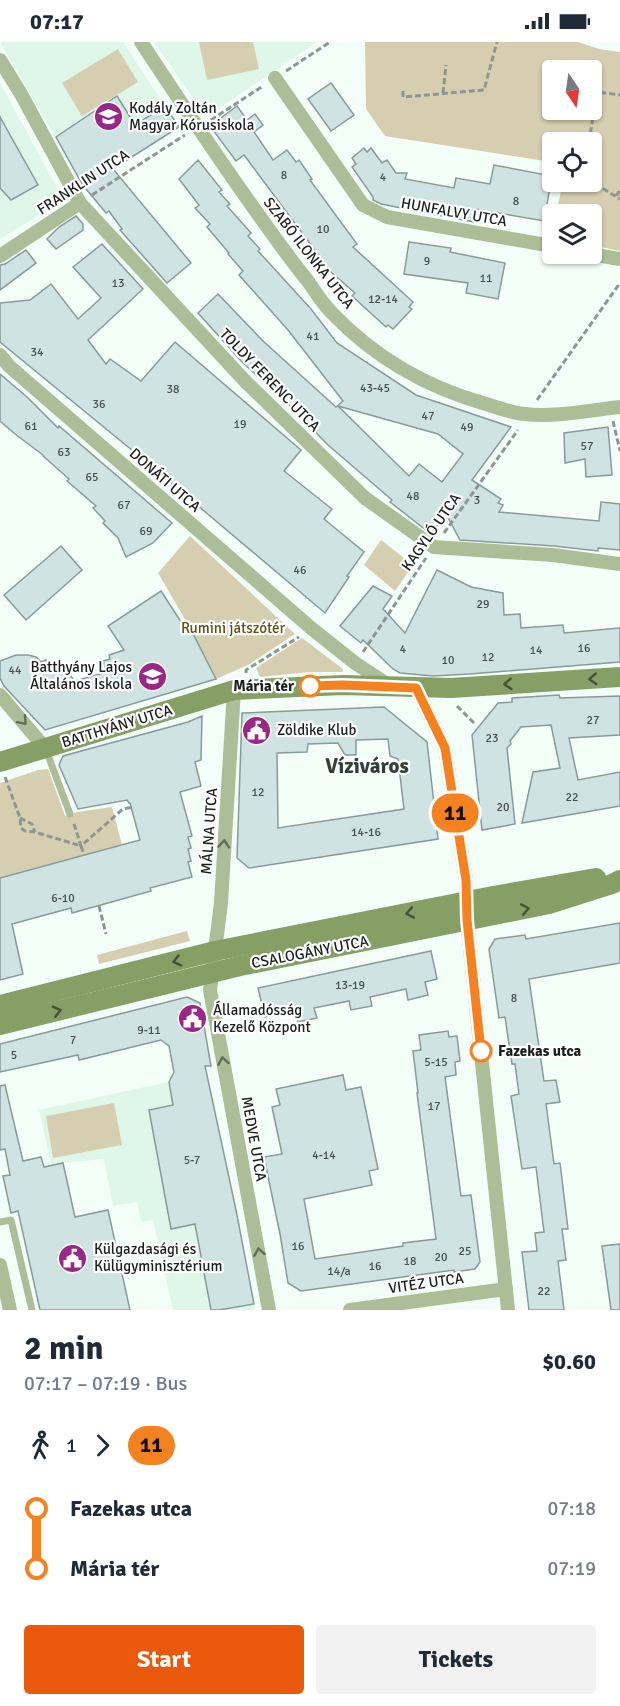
<!DOCTYPE html>
<meta charset="utf-8">
<style>
:root{--surface:#fff;--page:#f2f2f3;--text:#1f2937;--muted:#747a83;--accent:#ea580c}
body{margin:0;font-family:Signika,sans-serif;background:var(--page);color:var(--text);height:100vh;display:flex;flex-direction:column;font-size:22px;white-space:nowrap}
*{box-sizing:border-box;margin:0}
p{font-size:20px;color:var(--muted)}
.icon{flex:none;width:33px;height:33px;fill:none;stroke:currentColor;stroke-width:2;stroke-linecap:round;stroke-linejoin:round}
.map{position:relative;height:1268px;overflow:hidden}
.details{display:flex;flex-direction:column;background:var(--surface);flex:1}
.details>*{flex:none}
.badge{padding:0 12px;border-radius:20px;font-size:21px;line-height:39px}
.needle{width:39px;rotate:167deg}
.fabs{position:absolute;left:542px;top:18px;display:grid;gap:12px}
.fabs a{display:grid;place-items:center;width:60px;height:60px;border-radius:6px;background:var(--surface);box-shadow:0 2px 4px #0004;font-size:30px}
.map>.badge{position:absolute;translate:-50% -50%;box-shadow:0 0 0 3px #fff}
.legs{display:flex;align-items:center;gap:9px;height:66px;padding:0 24px;font-size:20px}
.legs p{margin-inline-start:auto}
.headline{display:flex;align-items:center;justify-content:space-between;height:102px;padding:0 24px}
h1{font-size:33px;font-weight:800;line-height:45px}
.action{display:flex;gap:12px;margin-top:auto;padding:12px 24px}
.action a{flex:1;height:69px;border-radius:6px;background:var(--accent);color:#fff;font-size:24px;font-weight:800;line-height:69px;text-align:center}
.action a+a{background:var(--page);color:var(--text)}
ul{padding:0 24px;list-style:none}
li{display:flex;align-items:center;gap:21px;height:60px;font-size:22px}
li i{display:grid;place-items:center;width:9px;height:100%;margin:0 8px;background:currentColor}
li i::after{content:'';width:15px;height:15px;margin:-8px;border:4px solid;border-radius:50%;background:var(--surface)}
li p{margin-inline-start:auto}
li:first-child i{background:linear-gradient(#0000 50%,currentColor 0)}
li:last-child i{background:linear-gradient(currentColor 50%,#0000 0)}
.status{display:flex;justify-content:space-between;align-items:center;height:42px;padding:0 30px;background:var(--surface);direction:ltr}
.status svg{height:16px;fill:currentColor}
.map>svg:first-child{display:block}
</style>
<div class="status"><b>07:17</b><svg viewBox="0 0 49 12"><path d="M0 12V9h3v3zM5 12V6h3v6zM10 12V3h3v9zM15 12V0h3v12zM26 1h20v11H26zM47 4h2v5h-2z"/></svg></div>
<div class="map">
<svg width="620" height="1268" viewBox="0 0 620 1268">
<rect width="100%" height="100%" fill="#f4fef9"/>
<!-- built -->
<g fill="#def7e9">
<polygon points="0,0 123,0 179,85 84,145"/>
<polygon points="154,0 317,0 206,75"/>
<polygon points="0,41 64,158 0,197"/>
<polygon points="205,1024 236,1168 255,1268 173,1268 153,1178 141,1180 137,1160 113,1164 104,1117 51,1122 39,1068 168,1040 174,1030"/>
</g>
<!-- green -->
<g fill="#d6ceb1" fill-rule="evenodd">
<polygon points="199,0 253,0 259,27 207,38"/>
<path d="M365,0H578L599,7L620,10V209L591,203V172H556L563,140H591V100H552V120L385,94L366,67ZM552,28H591V68H552Z"/>
<polygon points="118,7 138,40 82,74 62,41"/>
<polygon points="190,494 295,592 248,623 216,637 189,584 158,531"/>
<polygon points="381,498 413,523 395,549 364,523"/>
<polygon points="302,596 343,627 343,630 310,630 260,635 256,626"/>
<polygon points="48,727 65,774 77,770 112,765 122,803 0,836 0,741 38,728"/>
<polygon points="187,889 190,899 99,922 97,913"/>
<polygon points="114,1061 122,1103 53,1116 46,1074"/>
</g>
<!-- building -->
<g fill="#cfe3e3" stroke="#889b9b" stroke-width="1.5" fill-rule="evenodd">
<polygon points="331,41 354,73 331,89 308,57"/>
<polygon points="117,54 135,83 165,64 179,85 113,127 191,221 167,241 120,188 122,187 109,169 106,171 82,142 56,95"/>
<polygon points="237,64 247,78 255,72 263,83 254,90 273,118 287,108 296,120 299,118 312,137 310,138 357,202 353,205 413,260 409,265 412,267 393,287 388,283 386,285 352,254 355,251 332,231 244,113 236,119 210,84"/>
<polygon points="0,75 38,143 11,158 0,146"/>
<polygon points="364,106 367,110 371,106 382,121 387,118 396,131 407,131 405,137 454,146 456,136 490,142 494,123 552,134 544,179 476,167 474,180 381,162 373,158 373,155 352,125 356,122 352,116"/>
<path d="M198,118L222,148L219,150L230,162L227,164L251,191L248,194L260,207L258,209L311,267L337,301L416,353L511,385L472,438L501,457L498,461L503,463L499,470L599,479L601,460L620,462V508L598,506V509L554,504L460,498L446,472L431,492L390,460L392,458L328,403L286,360L243,321L198,271L218,252L263,299L336,365L343,359L288,288L239,233L243,229L228,212L229,211L207,185L210,182L195,166L199,163L179,137ZM338,364L438,392L463,412L442,440L419,422L409,434Z"/>
<polygon points="76,174 83,182 83,188 56,207 47,197 59,185"/>
<polygon points="409,200 451,206 450,210 505,221 498,257 466,251 468,241 404,232"/>
<polygon points="102,202 143,247 88,298 106,322 110,317 141,339 175,300 301,408 284,429 332,467 324,477 364,510 347,534 349,535 325,571 133,409 0,300 0,261 30,258 51,242 78,277 101,256 73,225"/>
<polygon points="26,208 36,221 0,248 0,223 5,222"/>
<polygon points="0,332 27,355 58,386 59,384 172,481 153,501 126,515 118,496 103,481 105,479 93,466 96,464 67,439 69,437 43,414 43,413 15,392 0,379"/>
<polygon points="608,385 612,433 586,435 585,417 565,421 564,391"/>
<polygon points="61,504 82,528 26,578 4,553"/>
<polygon points="437,528 471,545 503,551 504,573 520,572 521,586 563,583 564,591 620,586 620,620 470,632 433,634 400,631 393,627 363,598 361,601 340,584 373,544 392,554 383,567 405,591"/>
<polygon points="161,549 185,586 189,584 216,637 45,688 4,644 0,636 0,619 16,613 28,613 36,615 41,620 46,618 54,626 59,621 75,639 107,630 103,619 110,617 109,613 124,608 108,584"/>
<polygon points="559,653 560,656 620,654 620,693 569,696 578,738 620,730 620,764 522,781 533,730 560,726 551,683 521,685 510,699 511,702 507,706 515,782 482,788 472,693 498,661 512,660 512,656"/>
<path d="M384,665L427,700L438,797L249,826L237,816L242,671ZM388,697L390,714L398,717L404,767L278,786L277,711L307,710L308,702L338,701L345,713H356V698Z"/>
<polygon points="202,674 201,718 195,720 201,744 180,750 192,794 188,795 191,806 188,807 191,819 188,820 192,835 150,846 151,849 72,871 71,866 12,882 23,932 0,938 0,836 140,798 130,761 129,761 127,758 78,767 59,723 63,714 188,680"/>
<polygon points="620,881 620,921 529,937 544,1039 556,1038 560,1060 546,1062 554,1122 560,1121 568,1187 562,1187 566,1218 558,1219 564,1268 529,1268 522,1210 537,1209 535,1191 544,1190 536,1125 522,1127 511,1054 519,1052 515,1022 512,1022 505,975 499,976 489,907 495,897 525,893 526,897"/>
<polygon points="431,909 437,937 425,940 428,953 408,958 406,947 370,955 372,964 351,968 349,959 314,966 317,976 298,980 296,968 265,975 258,946"/>
<polygon points="187,955 200,961 211,1024 205,1024 236,1168 254,1262 219,1268 211,1268 195,1182 171,1187 149,1068 173,1063 169,1040 174,1030 169,1004 161,998 79,1018 78,1013 0,1030 0,1002"/>
<polygon points="448,989 449,995 457,994 460,1019 455,1020 456,1033 445,1035 461,1154 471,1153 480,1220 475,1227 454,1230 454,1228 301,1249 288,1241 280,1192 264,1115 282,1112 272,1065 280,1063 276,1047 343,1033 346,1048 361,1045 378,1127 369,1129 372,1143 304,1157 315,1217 403,1204 403,1201 436,1197 417,1051 418,1051 413,1009 421,1008 419,993"/>
<polygon points="5,1043 23,1119 41,1115 44,1125 63,1121 75,1175 108,1168 130,1268 40,1268 18,1169 11,1171 3,1134 10,1133 5,1107 0,1108 0,1044"/>
<polygon points="620,1202 620,1268 611,1268 602,1204"/>
</g>
<g fill="none" stroke-linecap="round" stroke-linejoin="round">
<!-- path -->
<g stroke="#8e9692" stroke-width="3" stroke-dasharray="6 3" stroke-linecap="butt">
<polyline points="286,29 330,0"/>
<polyline points="403,49 403,55 484,48 497,0"/>
<polyline points="443,51 446,23"/>
<polyline points="211,78 263,44"/>
<polyline points="589,100 597,50 620,53"/>
<polyline points="591,133 602,146 620,157"/>
<polyline points="92,153 185,93"/>
<polyline points="616,154 620,148"/>
<polyline points="537,358 620,241"/>
<polyline points="613,379 620,409"/>
<polyline points="444,491 518,388"/>
<polyline points="363,610 426,516"/>
<polyline points="246,631 246,628 299,595"/>
<polyline points="457,664 475,682"/>
<polyline points="5,735 20,776 21,786 25,789 35,790 81,804 84,813"/>
<polyline points="20,776 32,782 35,790"/>
<polyline points="74,782 81,804 123,767 133,765"/>
<polyline points="99,864 106,892"/>
</g>
<!-- lane -->
<g stroke="#acbe97" stroke-width="7">
<polyline points="46,708 70,772"/>
<polyline points="0,1180 11,1178 32,1268"/>
</g>
<!-- street -->
<g stroke="#acbe97" stroke-width="14">
<path d="M141,0C176,53 211,106 248,158C267,185 286,212 307,238C315,249 322,261 332,271C375,316 425,345 486,362C499,366 512,371 525,372C553,376 592,368 620,365"/>
<polyline points="0,18 21,52 80,161 245,339 365,456 434,505 553,513 620,522"/>
<polyline points="275,36 363,163 387,175 552,204"/>
<polyline points="590,212 620,217"/>
<polyline points="0,214 80,161"/>
<polyline points="0,313 9,324 311,586 355,621 390,644"/>
<polyline points="416,646 445,706 466,838 467,878 508,1268"/>
<polyline points="234,648 221,861 210,948 269,1268"/>
<polyline points="0,653 45,706"/>
<polyline points="0,1223 10,1268"/>
<polyline points="350,1268 506,1247"/>
</g>
<!-- secondary -->
<g stroke="#869f65" stroke-width="20">
<polyline points="0,720 234,648 343,643 451,646 620,635"/>
<polyline points="0,963 215,909 493,854 596,836"/>
<polyline points="0,983 240,924 549,862 612,842 620,838"/>
</g>
</g>
<!-- one-way arrows -->
<defs><path id="oneway-chevron" d="M-2-3.5L2.5 0L-2 3.5" fill="none" stroke-width="1.6" stroke-linecap="round" stroke-linejoin="round" transform="scale(1.5)"/></defs>
<g stroke="#455239">
<use href="#oneway-chevron" transform="translate(593 637) rotate(177)"/>
<use href="#oneway-chevron" transform="translate(508 642) rotate(176)"/>
<use href="#oneway-chevron" transform="translate(525 867) rotate(-11)"/>
<use href="#oneway-chevron" transform="translate(410 871) rotate(169)"/>
<use href="#oneway-chevron" transform="translate(177 919) rotate(166)"/>
<use href="#oneway-chevron" transform="translate(57 969) rotate(-14)"/>
</g>
<g stroke="#626e5a">
<use href="#oneway-chevron" transform="translate(23 679) rotate(49)"/>
<use href="#oneway-chevron" transform="translate(224 802) rotate(-86)"/>
<use href="#oneway-chevron" transform="translate(223 1019) rotate(-100)"/>
<use href="#oneway-chevron" transform="translate(259 1210) rotate(-100)"/>
</g>
<g fill="none" stroke-linecap="round" stroke-linejoin="round">
<defs>
<polyline id="line-1" points="310,644 343,643 416,646 445,706 466,838 467,878 481,1009"/>
</defs>
<!-- line-1 casing -->
<use href="#line-1" stroke="#fff" stroke-width="14"/>
<!-- line-1 -->
<use href="#line-1" stroke="#f58220" stroke-width="9"/>
</g>
<!-- icons -->
<defs>
<symbol id="school-disc" viewBox="-11 -11 22 22"><circle r="9.5" fill="#982786" stroke="#fff"/><path d="M0-5L7-2L0 1L-7-2ZM-4 1L0 2.5L4 1V4Q0 6-4 4Z" fill="#fff"/></symbol>
<symbol id="civic-disc" viewBox="-11 -11 22 22"><circle r="9.5" fill="#982786" stroke="#fff"/><path d="M-.6-6.5H3V-4.5H.6V-3L4-1V1h2V6H-6V1h2V-1L-.6-3ZM-1.2 2.5V6h2.4V2.5Z" fill="#fff"/></symbol>
</defs>
<g fill-rule="evenodd">
<use href="#school-disc" x="92" y="58" width="33" height="33"/>
<use href="#school-disc" x="136" y="618" width="33" height="33"/>
<use href="#civic-disc" x="240" y="672" width="33" height="33"/>
<use href="#civic-disc" x="176" y="960" width="33" height="33"/>
<use href="#civic-disc" x="56" y="1200" width="33" height="33"/>
</g>
<!-- markers -->
<g fill="#fff" stroke="#f58220" stroke-width="3">
<circle cx="310" cy="644" r="10"/>
<circle cx="481" cy="1009" r="10"/>
</g>
<g text-anchor="middle" dominant-baseline="central" stroke-width="4.5" stroke-linejoin="round" paint-order="stroke">
<!-- number labels -->
<g font-size="12" fill="#46504e">
<text x="284" y="133">8</text>
<text x="383" y="135">4</text>
<text x="516" y="159">8</text>
<text x="323" y="187">10</text>
<text x="427" y="219">9</text>
<text x="486" y="236">11</text>
<text x="118" y="241">13</text>
<text x="383" y="257">12-14</text>
<text x="313" y="294">41</text>
<text x="37" y="310">34</text>
<text x="375" y="346">43-45</text>
<text x="173" y="347">38</text>
<text x="99" y="362">36</text>
<text x="428" y="374">47</text>
<text x="240" y="382">19</text>
<text x="31" y="384">61</text>
<text x="467" y="385">49</text>
<text x="587" y="404">57</text>
<text x="64" y="410">63</text>
<text x="92" y="435">65</text>
<text x="413" y="454">48</text>
<text x="477" y="458">3</text>
<text x="124" y="463">67</text>
<text x="146" y="489">69</text>
<text x="300" y="528">46</text>
<text x="483" y="562">29</text>
<text x="584" y="606">16</text>
<text x="403" y="607">4</text>
<text x="536" y="608">14</text>
<text x="488" y="615">12</text>
<text x="448" y="618">10</text>
<text x="15" y="628">44</text>
<text x="593" y="678">27</text>
<text x="492" y="696">23</text>
<text x="258" y="750">12</text>
<text x="572" y="755">22</text>
<text x="503" y="765">20</text>
<text x="366" y="790">14-16</text>
<text x="63" y="856">6-10</text>
<text x="350" y="943">13-19</text>
<text x="514" y="956">8</text>
<text x="149" y="988">9-11</text>
<text x="73" y="998">7</text>
<text x="14" y="1013">5</text>
<text x="436" y="1020">5-15</text>
<text x="434" y="1064">17</text>
<text x="324" y="1113">4-14</text>
<text x="192" y="1118">5-7</text>
<text x="298" y="1204">16</text>
<text x="465" y="1209">25</text>
<text x="441" y="1215">20</text>
<text x="410" y="1219">18</text>
<text x="375" y="1224">16</text>
<text x="339" y="1229">14/a</text>
<text x="544" y="1249">22</text>
</g>
<!-- poi labels -->
<g font-size="15" fill="#191f1c" stroke="#fff" text-anchor="start">
<text x="129" y="66">Kodály Zoltán<tspan x="129" dy="17">Magyar Kórusiskola</tspan></text>
<text x="132" y="625" text-anchor="end">Batthyány Lajos<tspan x="132" dy="17">Általános Iskola</tspan></text>
<text x="277" y="688">Zöldike Klub</text>
<text x="213" y="968">Államadósság<tspan x="213" dy="17">Kezelő Központ</tspan></text>
<text x="94" y="1207">Külgazdasági és<tspan x="94" dy="17">Külügyminisztérium</tspan></text>
</g>
<!-- street labels -->
<g font-size="15" fill="#191f1c" stroke="#fff">
<text transform="translate(83 140) rotate(-33)">FRANKLIN UTCA</text>
<text transform="translate(454 170) rotate(10)">HUNFALVY UTCA</text>
<text transform="translate(309 211) rotate(52)">SZABÓ ILONKA UTCA</text>
<text transform="translate(270 338) rotate(46)">TOLDY FERENC UTCA</text>
<text transform="translate(165 438) rotate(41)">DONÁTI UTCA</text>
<text transform="translate(431 490) rotate(-55)">KAGYLÓ UTCA</text>
<text transform="translate(117 684) rotate(-17)">BATTHYÁNY UTCA</text>
<text transform="translate(209 789) rotate(-86)">MÁLNA UTCA</text>
<text transform="translate(310 910) rotate(-11)">CSALOGÁNY UTCA</text>
<text transform="translate(254 1097) rotate(80)">MEDVE UTCA</text>
<text transform="translate(426 1241) rotate(-8)">VITÉZ UTCA</text>
</g>
<!-- park labels -->
<g font-size="15" fill="#605017" stroke="#fff">
<text x="233" y="586">Rumini játszótér</text>
</g>
<!-- stop labels -->
<g font-size="15" font-weight="bold" fill="#191f1c" stroke="#fff" text-anchor="end">
<text x="294" y="644">Mária tér</text>
<text x="498" y="1009" text-anchor="start">Fazekas utca</text>
</g>
<!-- district labels -->
<g font-size="21" font-weight="bold" fill="#324039" stroke="#fff">
<text x="367" y="724">Víziváros</text>
</g>
</g>
</svg>
<div class="fabs">
<a><svg class="needle" viewBox="-14 -14 28 28"><path d="M0-13l5 13h-10z" fill="#e53935"/><path d="M0 13l5-13h-10z" fill="#747a83"/></svg></a>
<a><svg class="icon" aria-label="locate" viewBox="0 0 24 24"><circle cx="12" cy="12" r="6"/><path d="M12 2v4M12 18v4M2 12h4M18 12h4"/></svg></a>
<a><svg class="icon" aria-label="layers" viewBox="0 0 24 24"><path d="M12 4l9 5-9 5-9-5zM3 14l9 5 9-5"/></svg></a>
</div>
<b class="badge" style="left:455px;top:771px;background:#f58220;color:#111">11</b>
</div>
<section class="details">
<div class="headline"><div><h1>2 min</h1><p>07:17 – 07:19 · Bus</p></div><b>$0.60</b></div>
<div class="legs"><svg class="icon" aria-label="walk" viewBox="0 0 24 24"><circle cx="13" cy="4" r="2"/><path d="M13 8l-2 6 4 7M11 14l-3 7M7 12l3-4h3l4 4"/></svg>1<svg class="icon" aria-label="forward" viewBox="0 0 24 24"><path d="M9 5l7 7-7 7"/></svg><b class="badge" style="background:#f58220;color:#111">11</b></div>
<ul>
<li><i style="color:#f58220"></i><b>Fazekas utca</b><p>07:18</p></li>
<li><i style="color:#f58220"></i><b>Mária tér</b><p>07:19</p></li>
</ul>
<div class="action"><a>Start</a><a>Tickets</a></div>
</section>
